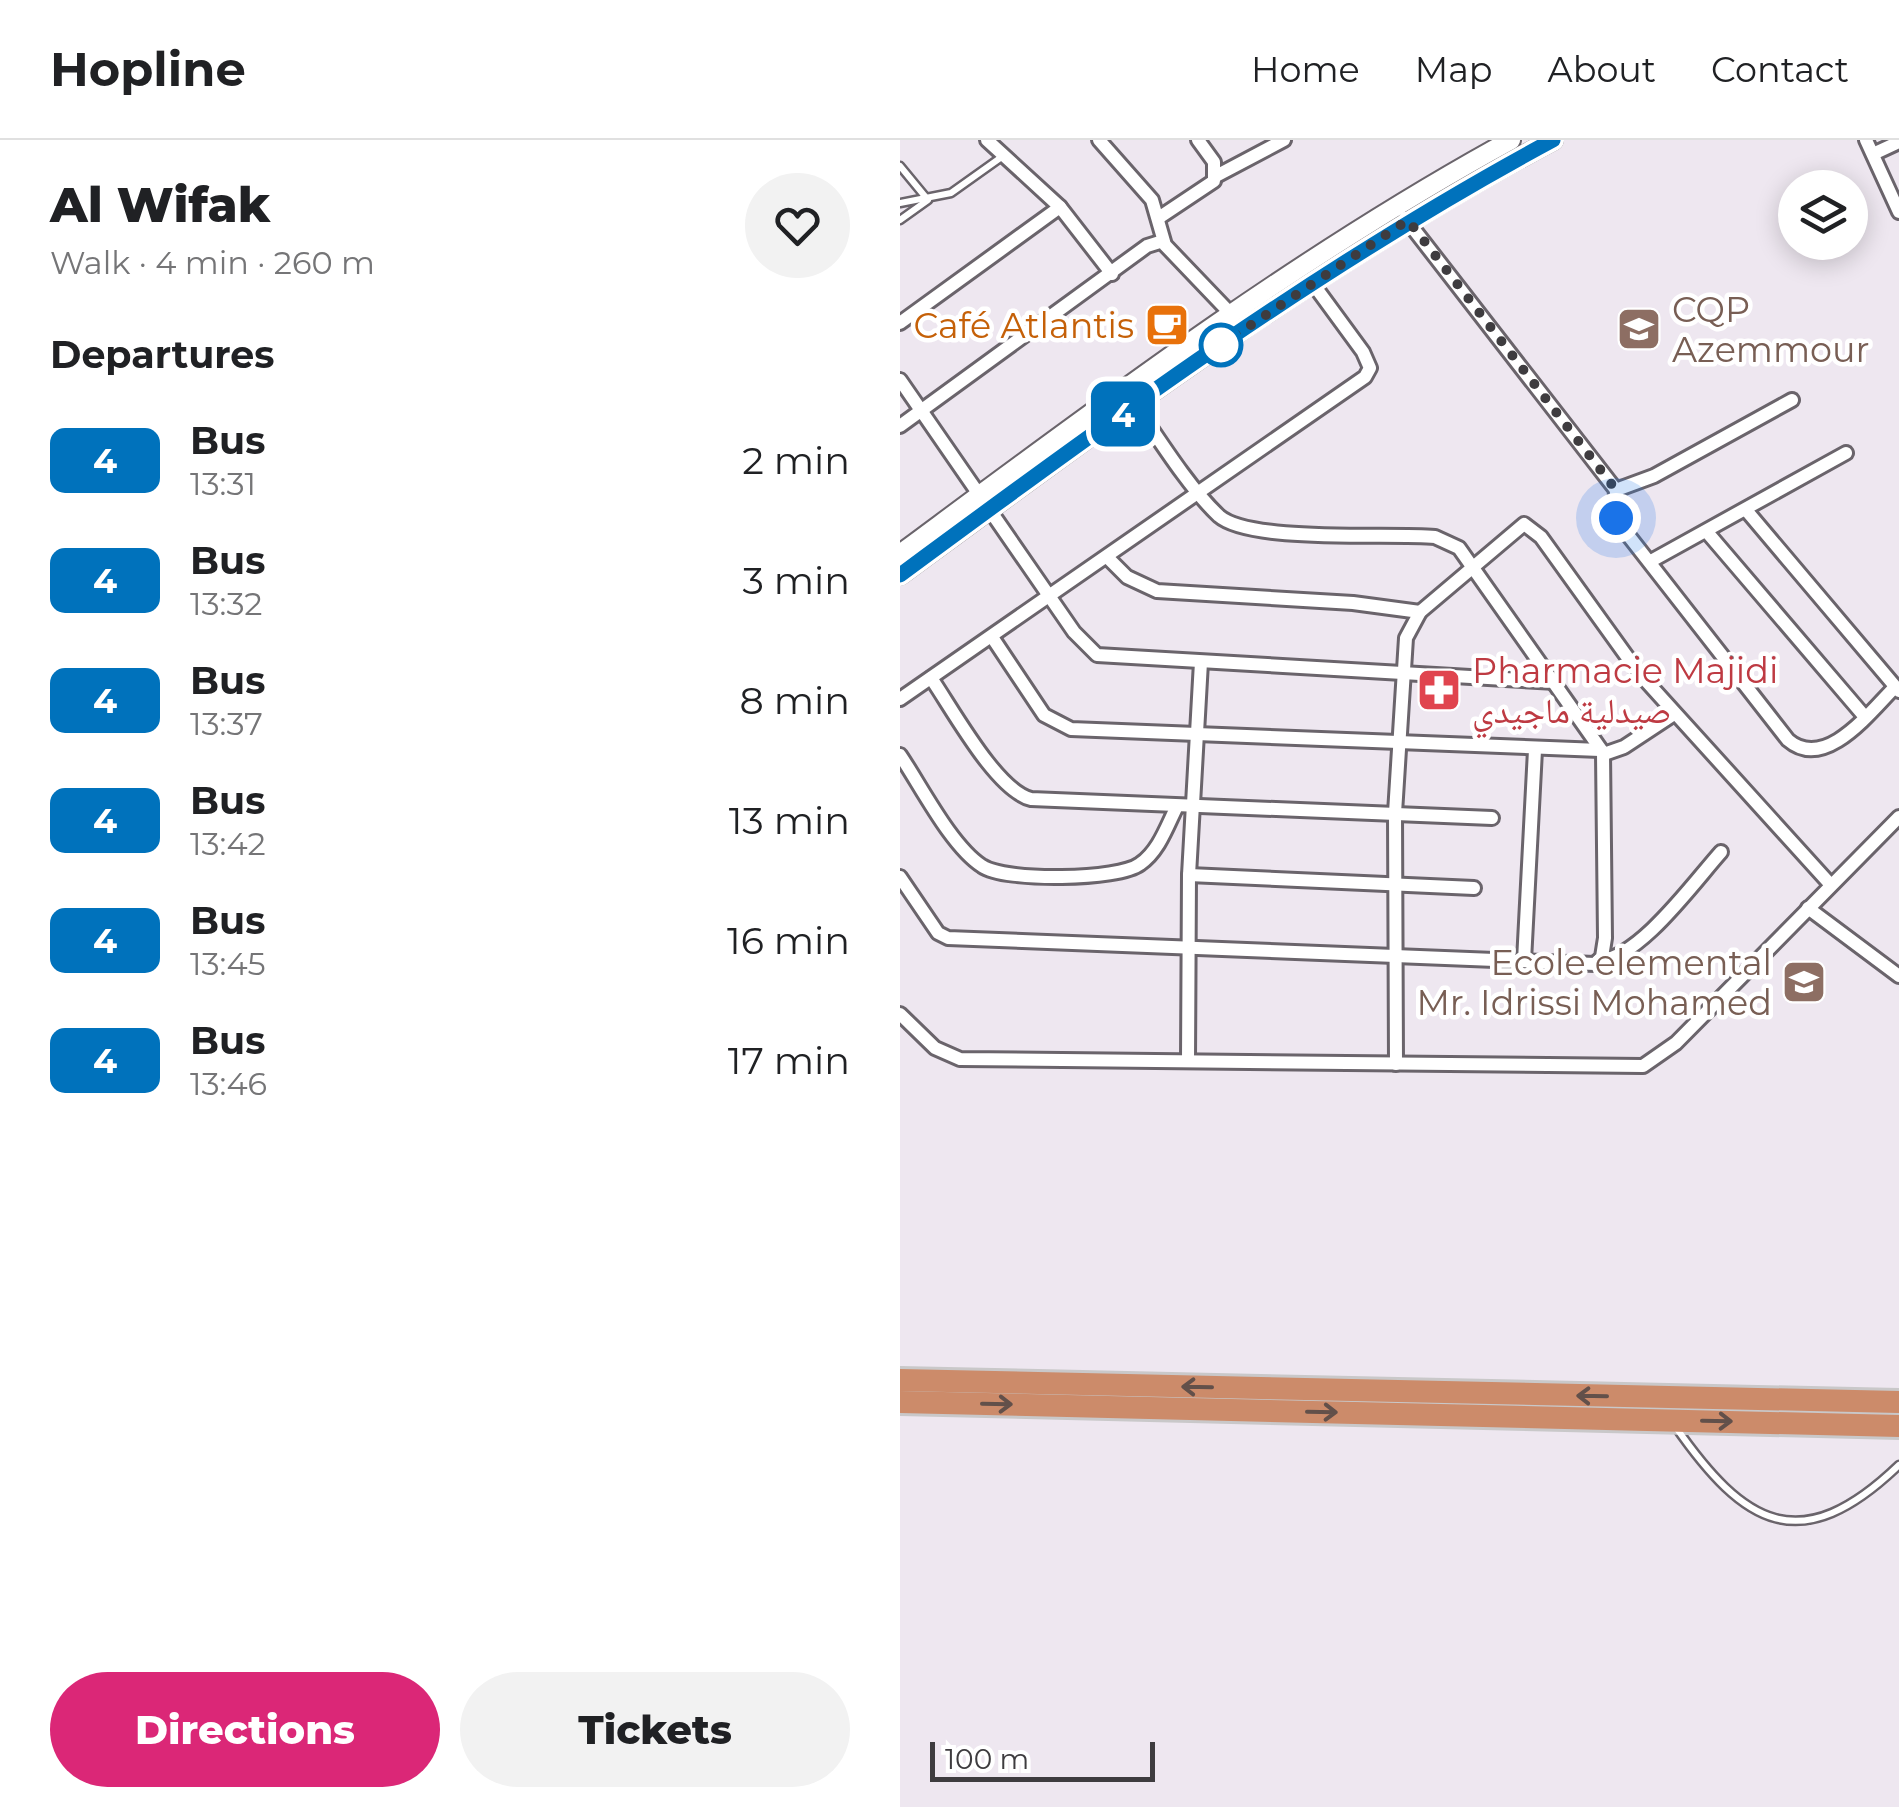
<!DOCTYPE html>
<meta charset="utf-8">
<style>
:root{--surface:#fff;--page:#f2f2f2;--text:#202124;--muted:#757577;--line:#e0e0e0;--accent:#db2777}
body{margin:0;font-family:Montserrat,"Noto Naskh Arabic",sans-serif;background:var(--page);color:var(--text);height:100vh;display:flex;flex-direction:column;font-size:38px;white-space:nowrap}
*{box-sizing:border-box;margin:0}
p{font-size:32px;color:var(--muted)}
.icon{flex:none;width:55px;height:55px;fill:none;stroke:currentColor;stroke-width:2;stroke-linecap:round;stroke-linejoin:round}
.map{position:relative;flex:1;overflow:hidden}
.details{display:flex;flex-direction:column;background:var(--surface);width:900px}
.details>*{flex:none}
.badge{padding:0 20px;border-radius:15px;font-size:35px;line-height:65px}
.fabs{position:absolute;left:878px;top:30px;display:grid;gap:20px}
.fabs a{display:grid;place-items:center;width:90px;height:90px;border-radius:50%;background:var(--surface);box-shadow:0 5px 25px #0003;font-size:50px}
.scale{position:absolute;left:30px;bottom:25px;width:225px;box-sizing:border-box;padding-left:10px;border:5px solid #3e3c3f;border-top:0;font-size:28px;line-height:35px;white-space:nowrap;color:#3e3c3f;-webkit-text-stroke:8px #fff;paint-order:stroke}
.you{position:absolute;width:50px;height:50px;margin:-25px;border:8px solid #fff;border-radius:50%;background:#1a73e8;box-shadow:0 0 0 15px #1a73e833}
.map>.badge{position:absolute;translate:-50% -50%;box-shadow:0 0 0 5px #fff}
h2{padding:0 50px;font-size:38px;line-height:90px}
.round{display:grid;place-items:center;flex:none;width:105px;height:105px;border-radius:52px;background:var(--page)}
.summary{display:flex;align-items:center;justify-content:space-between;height:170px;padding:0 50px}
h1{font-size:48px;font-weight:800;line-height:75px}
.button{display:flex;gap:20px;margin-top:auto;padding:20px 50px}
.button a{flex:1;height:115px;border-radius:60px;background:var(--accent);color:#fff;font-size:40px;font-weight:800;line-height:115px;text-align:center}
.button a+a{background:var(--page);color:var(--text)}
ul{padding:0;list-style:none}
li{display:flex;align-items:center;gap:30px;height:120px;padding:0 50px}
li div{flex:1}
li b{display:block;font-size:38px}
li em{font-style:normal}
li .badge{min-width:110px;font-weight:700;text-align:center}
header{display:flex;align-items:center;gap:60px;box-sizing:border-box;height:140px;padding:0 50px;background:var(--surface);border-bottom:2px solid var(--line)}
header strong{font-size:48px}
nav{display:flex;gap:55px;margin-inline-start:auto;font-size:35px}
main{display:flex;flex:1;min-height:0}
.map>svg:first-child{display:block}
</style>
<header>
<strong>Hopline</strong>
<nav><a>Home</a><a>Map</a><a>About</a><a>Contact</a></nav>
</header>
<main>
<section class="details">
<div class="summary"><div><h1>Al Wifak</h1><p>Walk · 4 min · 260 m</p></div><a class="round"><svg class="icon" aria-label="heart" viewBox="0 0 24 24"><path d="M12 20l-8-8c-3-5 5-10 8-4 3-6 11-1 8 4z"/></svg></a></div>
<h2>Departures</h2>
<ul>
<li><span class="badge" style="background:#0072bc;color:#fff">4</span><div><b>Bus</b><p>13:31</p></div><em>2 min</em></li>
<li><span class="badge" style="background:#0072bc;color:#fff">4</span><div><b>Bus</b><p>13:32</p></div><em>3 min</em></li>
<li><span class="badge" style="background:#0072bc;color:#fff">4</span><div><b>Bus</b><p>13:37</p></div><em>8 min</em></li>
<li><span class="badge" style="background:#0072bc;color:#fff">4</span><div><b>Bus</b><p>13:42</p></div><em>13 min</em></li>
<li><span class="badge" style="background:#0072bc;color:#fff">4</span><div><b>Bus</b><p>13:45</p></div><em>16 min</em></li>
<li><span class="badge" style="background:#0072bc;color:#fff">4</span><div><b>Bus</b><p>13:46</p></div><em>17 min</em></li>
</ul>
<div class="button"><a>Directions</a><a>Tickets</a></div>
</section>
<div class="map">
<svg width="999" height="1667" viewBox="0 0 999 1667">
<rect width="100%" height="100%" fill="#eee7f0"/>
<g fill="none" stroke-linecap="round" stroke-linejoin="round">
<defs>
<g id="lane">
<polyline points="0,26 28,60 0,80"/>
<polyline points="0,63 51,53 103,16"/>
<path d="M775,1286C844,1385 900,1420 999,1325"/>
</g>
<g id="street">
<polyline points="87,0 160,67 212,134"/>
<polyline points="199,0 252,60 265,105 331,174"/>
<polyline points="966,0 999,72"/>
<polyline points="973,14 999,2"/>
<polyline points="316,36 384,0"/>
<polyline points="260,77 314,41 314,22 298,0"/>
<path d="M505,78L716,350L715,371L721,386L888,600C925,632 970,572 995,547"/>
<polyline points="0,183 160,67"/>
<polyline points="0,240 174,492 197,515 656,542"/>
<path d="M230,257C255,293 288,347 319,376C350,403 489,393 535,397L559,408L704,614L724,607L774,574"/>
<polyline points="0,286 247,106 263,101"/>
<polyline points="716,350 754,336 892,260"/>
<polyline points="846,370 999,551"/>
<polyline points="807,392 965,577"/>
<polyline points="208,418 227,437 257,451 453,463 520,472"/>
<polyline points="751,421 946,313"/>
<polyline points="92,497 144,575 171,589 700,610"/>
<path d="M31,538C53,570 96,650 131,659L592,678"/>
<polyline points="0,559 465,237 470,228 463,212 411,141"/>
<path d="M0,615C21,646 51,706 82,726C105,742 219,740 240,724C259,711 267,686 277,666"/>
<polyline points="289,735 574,748"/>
<polyline points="0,737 38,793 48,798 695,824 702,817 705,798 703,613"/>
<polyline points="908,768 999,836"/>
<polyline points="624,821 635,610"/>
<path d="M698,821C739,819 794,742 821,712"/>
<polyline points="0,874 35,908 60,919 743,926 776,903 999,677"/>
<polyline points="288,921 289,735 301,522"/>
<polyline points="496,924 495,673 506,498 520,472 624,384 641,397 738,532 930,744"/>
</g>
<g id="secondary">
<path d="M0,414C197,268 395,118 611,0"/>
<path d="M0,435C211,280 421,123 653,0"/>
</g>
<g id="highway">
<polyline points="0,1240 999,1262"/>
<polyline points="0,1262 999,1286"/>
</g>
</defs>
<!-- lane casing -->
<use href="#lane" stroke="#6a646b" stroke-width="11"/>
<!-- street casing -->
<use href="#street" stroke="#6a646b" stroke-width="18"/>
<!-- secondary casing -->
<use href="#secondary" stroke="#6a646b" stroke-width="22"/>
<!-- highway casing -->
<use href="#highway" stroke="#c9c8c9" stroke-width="28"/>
<!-- lane -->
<use href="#lane" stroke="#fff" stroke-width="6"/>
<!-- street -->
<use href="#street" stroke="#fff" stroke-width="12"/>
<!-- secondary -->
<use href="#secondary" stroke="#fff" stroke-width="18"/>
<!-- highway -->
<use href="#highway" stroke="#cc8b6a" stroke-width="22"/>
</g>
<!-- one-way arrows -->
<defs><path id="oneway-shaft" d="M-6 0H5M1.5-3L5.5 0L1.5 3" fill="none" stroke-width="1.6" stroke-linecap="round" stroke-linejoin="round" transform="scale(2.5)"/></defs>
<g stroke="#62504a">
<use href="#oneway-shaft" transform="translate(297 1247) rotate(-179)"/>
<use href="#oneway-shaft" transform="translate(692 1256) rotate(-179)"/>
<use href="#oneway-shaft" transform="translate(97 1264) rotate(1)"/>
<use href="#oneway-shaft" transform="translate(422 1272) rotate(1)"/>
<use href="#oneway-shaft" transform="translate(817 1281) rotate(1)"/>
</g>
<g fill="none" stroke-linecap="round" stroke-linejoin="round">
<defs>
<path id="line" d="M0,435C211,279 422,124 653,0"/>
</defs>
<!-- line casing -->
<use href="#line" stroke="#fff" stroke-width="22"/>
<!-- line -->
<use href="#line" stroke="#0072bc" stroke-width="15"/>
<!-- walk -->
<polyline stroke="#3e3c3f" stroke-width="10" stroke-dasharray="0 18" points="321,205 508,80 716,350 716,378"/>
</g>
<!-- icons -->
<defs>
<symbol id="cafe-square" viewBox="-11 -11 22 22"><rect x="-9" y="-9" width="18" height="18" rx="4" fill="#e8710a" stroke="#fff"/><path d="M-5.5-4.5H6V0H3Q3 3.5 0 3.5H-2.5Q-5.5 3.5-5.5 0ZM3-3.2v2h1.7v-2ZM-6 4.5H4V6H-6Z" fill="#fff"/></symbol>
<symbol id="school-square" viewBox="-11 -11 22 22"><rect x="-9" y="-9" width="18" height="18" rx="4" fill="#8d6e63" stroke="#fff"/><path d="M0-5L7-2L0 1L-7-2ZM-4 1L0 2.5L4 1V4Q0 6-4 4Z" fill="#fff"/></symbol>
<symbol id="pharmacy-square" viewBox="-11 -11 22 22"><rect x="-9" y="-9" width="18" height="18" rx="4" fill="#e0444e" stroke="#fff"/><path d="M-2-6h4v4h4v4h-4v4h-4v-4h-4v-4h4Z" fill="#fff"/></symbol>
</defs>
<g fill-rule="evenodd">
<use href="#cafe-square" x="242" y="160" width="50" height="50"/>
<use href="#school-square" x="714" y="164" width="50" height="50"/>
<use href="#pharmacy-square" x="514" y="525" width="50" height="50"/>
<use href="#school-square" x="879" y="817" width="50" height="50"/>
</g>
<!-- markers -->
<circle fill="#fff" stroke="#0072bc" stroke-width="5" cx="321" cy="205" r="20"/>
<g text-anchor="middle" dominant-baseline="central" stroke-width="9" stroke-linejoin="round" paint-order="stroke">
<!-- education labels -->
<g font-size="35" fill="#785e54" stroke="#fff" text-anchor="start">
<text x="772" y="169">CQP<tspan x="772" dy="40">Azemmour</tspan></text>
<text x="872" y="822" text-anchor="end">Ecole elemental<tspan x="872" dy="40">Mr. Idrissi Mohamed</tspan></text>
</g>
<!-- food labels -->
<g font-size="35" fill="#c56008" stroke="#fff" text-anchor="end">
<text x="234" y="185">Café Atlantis</text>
</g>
<!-- health labels -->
<g font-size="35" fill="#be3a42" stroke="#fff" text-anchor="start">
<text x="572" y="530">Pharmacie Majidi<tspan x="572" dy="40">صيدلية ماجيدي</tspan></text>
</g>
</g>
</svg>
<div class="fabs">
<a><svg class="icon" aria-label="layers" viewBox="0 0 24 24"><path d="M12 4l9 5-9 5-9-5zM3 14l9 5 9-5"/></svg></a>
</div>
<div class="scale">100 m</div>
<div class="you" style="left:716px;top:378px"></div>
<b class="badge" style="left:223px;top:274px;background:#0072bc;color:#fff">4</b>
</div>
</main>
